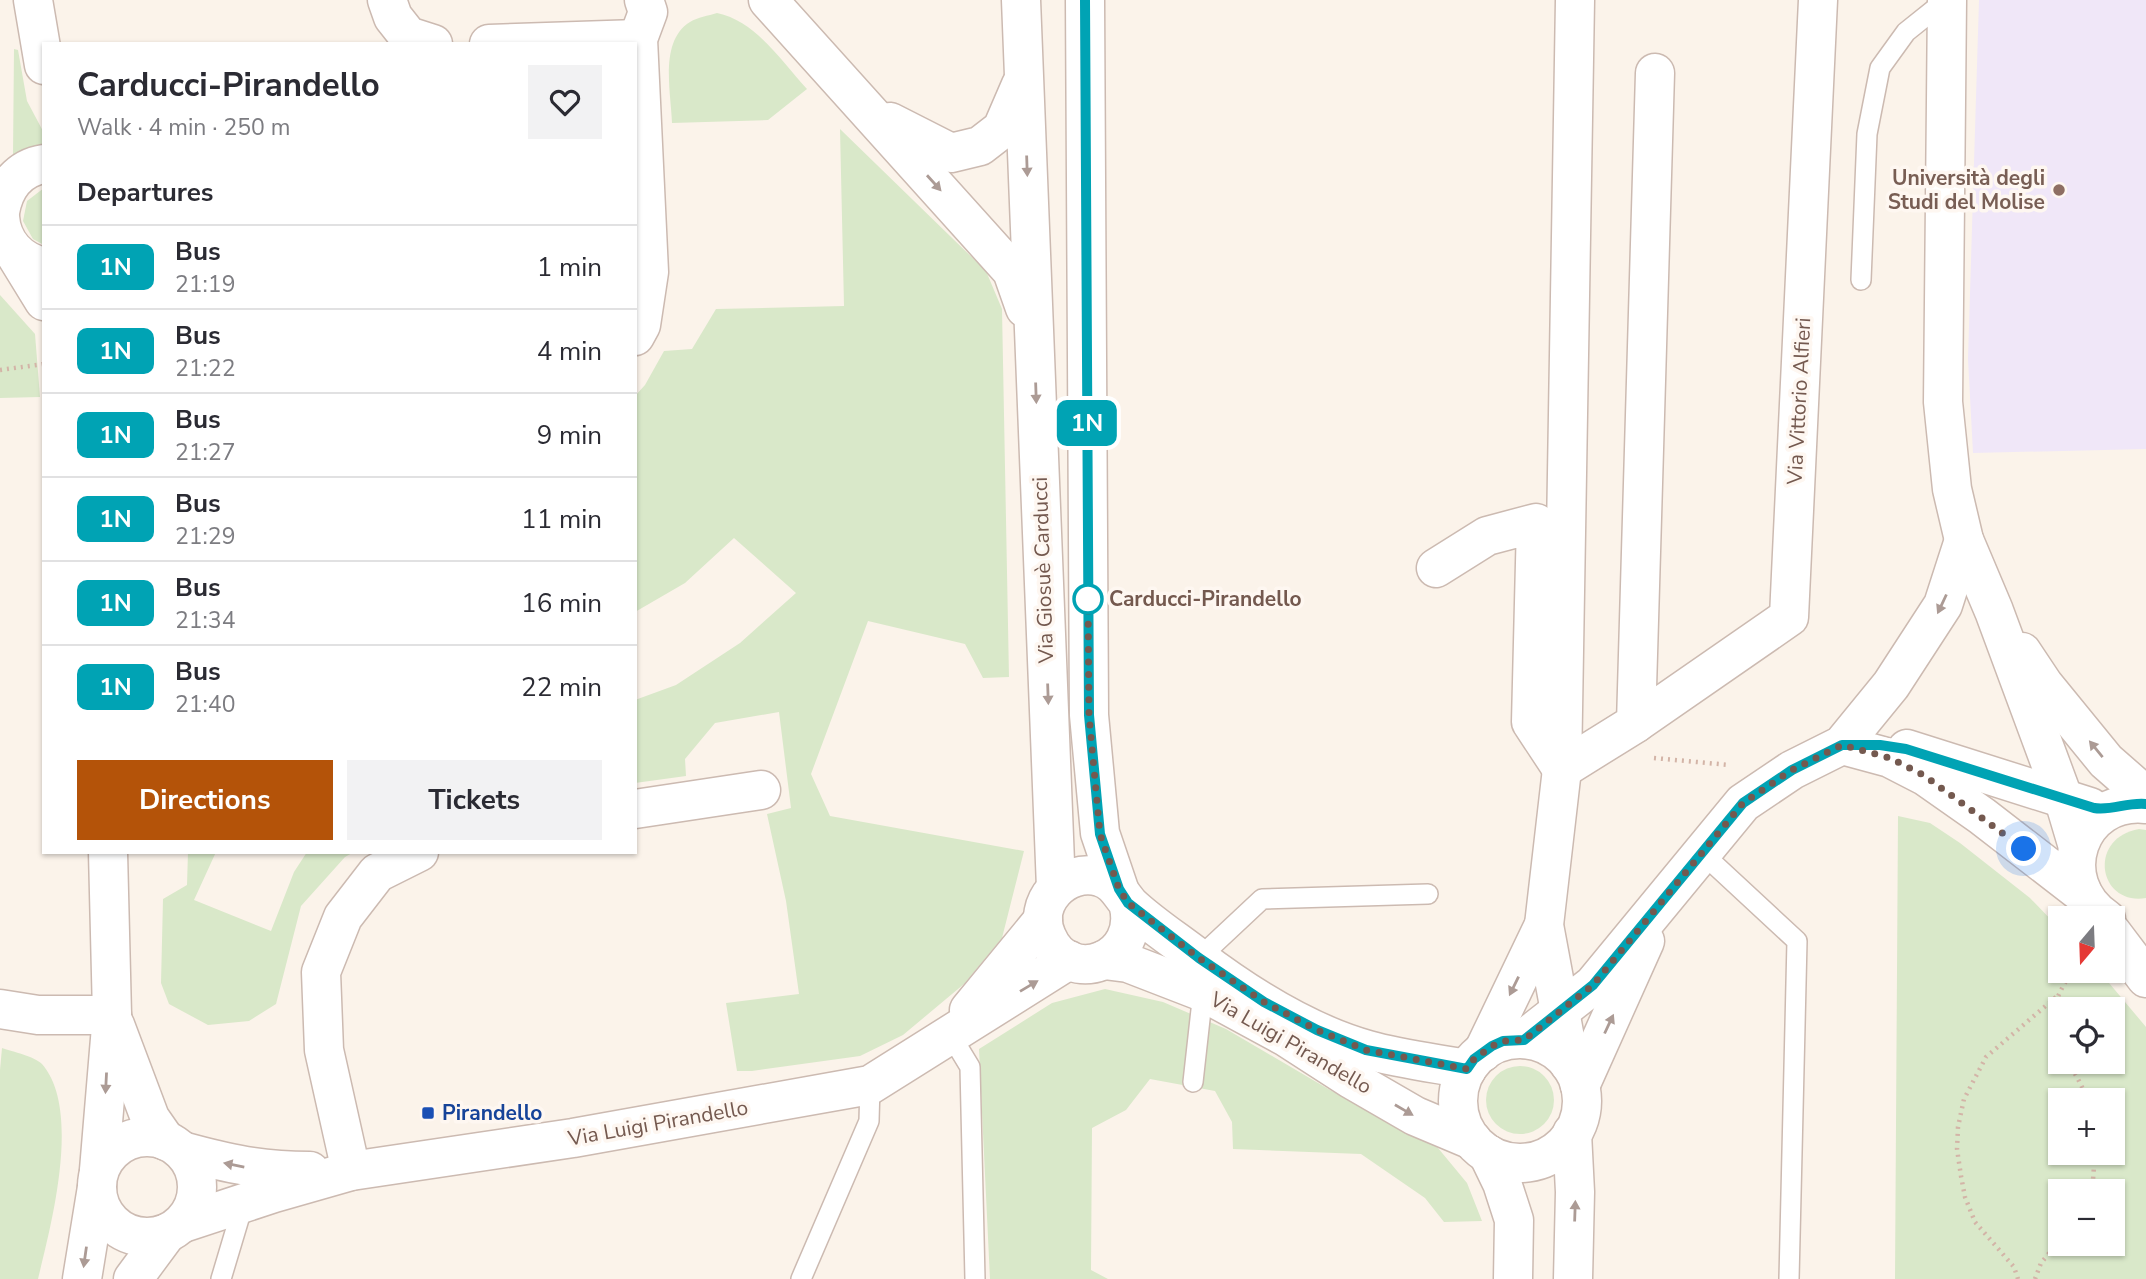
<!DOCTYPE html>
<meta charset="utf-8">
<style>
:root{--surface:#fff;--page:#f2f2f3;--text:#2b2b33;--muted:#7c7c81;--line:#e1e1e2;--accent:#b45309}
body{margin:0;font-family:"Nunito Sans",sans-serif;background:var(--page);color:var(--text);height:100vh;display:flex;flex-direction:column;font-size:26px;white-space:nowrap}
*{box-sizing:border-box;margin:0}
p{font-size:23px;color:var(--muted)}
.icon{flex:none;width:38px;height:38px;fill:none;stroke:currentColor;stroke-width:2;stroke-linecap:round;stroke-linejoin:round}
.map{position:relative;flex:1;overflow:hidden}
.sheet{position:absolute;left:42px;top:42px;width:595px;height:812px;display:flex;flex-direction:column;background:var(--surface);border-radius:0px;box-shadow:0 2px 5px #0004}
.sheet>*{flex:none}
.badge{padding:0 14px;border-radius:10px;font-size:24px;line-height:46px}
.needle{width:46px;rotate:199deg}
.controls{position:absolute;left:2048px;top:906px;display:grid;gap:14px}
.controls a{display:grid;place-items:center;width:77px;height:77px;border-radius:0px;background:var(--surface);box-shadow:0 2px 5px #0004;font-size:35px}
.you{position:absolute;width:35px;height:35px;margin:-18px;border:5px solid #fff;border-radius:50%;background:#1a73e8;box-shadow:0 0 0 10px #1a73e833}
.map>.badge{position:absolute;translate:-50% -50%;box-shadow:0 0 0 4px #fff}
h2{padding:0 35px;font-size:26px;line-height:63px}
.round{display:grid;place-items:center;flex:none;width:74px;height:74px;border-radius:0px;background:var(--page)}
.summary{display:flex;align-items:center;justify-content:space-between;height:119px;padding:0 35px}
h1{font-size:33px;font-weight:700;line-height:52px}
.button{display:flex;gap:14px;margin-top:auto;padding:14px 35px}
.button a{flex:1;height:80px;border-radius:0px;background:var(--accent);color:#fff;font-size:28px;font-weight:700;line-height:80px;text-align:center}
.button a+a{background:var(--page);color:var(--text)}
ul{padding:0;list-style:none}
li{display:flex;align-items:center;gap:21px;height:84px;padding:0 35px;border-top:2px solid var(--line)}
li div{flex:1}
li b{display:block;font-size:26px}
li em{font-style:normal}
li .badge{min-width:77px;font-weight:700;text-align:center}
.map>svg:first-child{display:block}
</style>
<div class="map">
<svg width="2146" height="1279" viewBox="0 0 2146 1279">
<rect width="100%" height="100%" fill="#fbf3ea"/>
<!-- education -->
<polygon fill="#f0e7f8" points="1979,0 2146,0 2146,449 1973,453 1968,359"/>
<!-- green -->
<g fill="#d9e8c9" fill-rule="evenodd">
<path d="M717,13C756,21 781,61 807,89L768,120L672,123C671,92 659,41 690,22C698,17 708,16 717,13Z"/>
<polygon points="14,49 18,50 27,101 44,133 44,151 13,155"/>
<polygon points="840,129 986,271 1002,309 1009,677 983,678 965,644 868,621 811,774 830,816 1024,851 1002,938 964,984 903,1035 860,1056 752,1071 737,1071 726,1003 799,994 786,901 767,814 791,808 779,712 715,723 685,759 686,776 635,783 635,700 676,685 740,643 796,593 734,538 685,583 635,612 635,396 645,385 664,351 692,349 716,309 844,306"/>
<polygon points="44,188 44,245 33,239 23,221 27,201"/>
<polygon points="0,295 35,334 40,397 0,398"/>
<path d="M1898,816L1930,823L1960,843L2030,898L2060,929V971H2099L2146,1027V1279H1895ZM2060,1010H2112V1062H2060ZM2060,1101H2112V1153H2060ZM2060,1192H2112V1244H2060Z"/>
<path d="M2139,829L2146,830V898C2098,906 2087,838 2139,829Z"/>
<polygon points="188,852 216,852 194,900 271,931 294,872 307,852 354,852 345,857 301,906 276,1004 249,1021 208,1025 169,1004 161,983 163,899 187,885"/>
<polygon points="1105,989 1163,1002 1226,1029 1330,1090 1438,1148 1467,1183 1482,1221 1444,1222 1425,1198 1361,1154 1233,1149 1232,1122 1215,1091 1150,1079 1126,1110 1092,1128 1091,1270 1108,1279 990,1279 979,1049 1052,1003"/>
<path d="M2,1048C13,1052 34,1056 42,1064C82,1110 51,1225 38,1279H0V1070Z"/>
<circle cx="1520" cy="1100" r="34"/>
</g>
<g fill="none" stroke-linecap="round" stroke-linejoin="round">
<defs>
<g id="service">
<polyline points="1861,280 1867,134 1880,68 1906,32 1946,0"/>
<polyline points="1701,852 1797,941 1789,1279"/>
<polyline points="1199,958 1262,899 1428,894"/>
<polyline points="950,1034 970,1067 975,1279"/>
<polyline points="1193,1082 1203,992"/>
<polyline points="221,1279 244,1202"/>
<polyline points="801,1279 869,1121 870,1085"/>
</g>
<g id="minor">
<polyline points="33,0 44,65"/>
<polyline points="387,0 393,17 408,36 433,44"/>
<polyline points="768,0 1012,271 1025,308"/>
<polyline points="1021,0 1056,888"/>
<polyline points="1085,0 1089,715 1100,833 1119,889"/>
<polyline points="489,44 638,39"/>
<polyline points="890,122 951,153 980,146 1002,129 1021,85"/>
<path d="M0,212C4,188 18,168 44,164"/>
<path d="M0,217C2,243 19,261 44,267"/>
<polyline points="12,249 44,301"/>
<polyline points="635,336 641,325 649,272 638,39 648,12 644,0"/>
<polyline points="1436,568 1487,536 1536,523 1531,722 1562,769"/>
<polyline points="1636,723 1789,617 1818,0"/>
<polyline points="1842,745 1890,758 1925,776 1982,816 2083,894"/>
<polyline points="1907,749 2090,807"/>
<polyline points="1562,769 1636,723 1655,73"/>
<polyline points="635,809 761,790"/>
<path d="M1128,903C1144,960 1069,989 1047,937C1031,903 1065,867 1100,877C1116,882 1120,894 1130,905C1150,924 1175,940 1197,957C1247,995 1307,1033 1368,1050C1400,1059 1434,1063 1467,1069"/>
<polyline points="1104,960 1128,963 1203,992 1286,1037 1351,1079 1415,1116 1472,1140"/>
<polyline points="0,1009 38,1015 112,1015"/>
<polyline points="969,1010 1043,920"/>
<polyline points="115,1025 150,1118 166,1141"/>
<polyline points="1524,1039 1593,985 1743,803 1792,770 1842,745 1891,685 1943,605 1964,540"/>
<circle cx="1520" cy="1101" r="62"/>
<polyline points="1483,1052 1544,925"/>
<polyline points="1570,1065 1544,925 1562,769 1575,0"/>
<polyline points="1580,1086 1645,941"/>
<polyline points="1572,1133 1575,1192 1573,1279"/>
<circle cx="147" cy="1187" r="50"/>
<path d="M182,1151C229,1164 262,1171 310,1171"/>
<polyline points="1488,1154 1502,1183 1514,1220 1513,1279"/>
<polyline points="99,1170 112,1015 108,852"/>
<polyline points="351,1171 324,1050 321,972 343,917 377,873 419,852"/>
<polyline points="183,1223 274,1193 351,1171 573,1138 870,1085 1069,960"/>
<polyline points="82,1279 97,1187"/>
<polyline points="133,1279 167,1233"/>
</g>
<g id="tertiary">
<polyline points="1947,0 1943,402 1952,489 1964,540 1994,611 2064,800 2078,847"/>
<polyline points="2022,652 2044,685 2106,761 2146,796"/>
<path d="M2106,919C2050,881 2078,797 2146,804"/>
<polyline points="2112,933 2146,978"/>
</g>
</defs>
<!-- service casing -->
<use href="#service" stroke="#ccbab1" stroke-width="22"/>
<!-- minor casing -->
<use href="#minor" stroke="#ccbab1" stroke-width="41"/>
<!-- tertiary casing -->
<use href="#tertiary" stroke="#ccbab1" stroke-width="41"/>
<!-- path -->
<g stroke="#d3b4a7" stroke-width="4.5" stroke-dasharray="2 5" stroke-linecap="butt">
<polyline points="0,370 44,364"/>
<polyline points="1654,758 1729,765"/>
<path d="M2060,1050C2047,1015 2053,1002 2072,971"/>
<polyline points="2067,1062 2077,1077 2089,1101"/>
<polyline points="2089,1192 2093,1180 2095,1153"/>
<polyline points="2018,1279 2014,1267 1975,1222 1965,1197 1961,1176 1957,1149 1958,1127 1964,1099 1986,1057 2056,997"/>
<polyline points="2035,1279 2041,1263 2060,1240"/>
</g>
<!-- service -->
<use href="#service" stroke="#fff" stroke-width="19"/>
<!-- minor -->
<use href="#minor" stroke="#fff" stroke-width="38"/>
<!-- tertiary -->
<use href="#tertiary" stroke="#fff" stroke-width="38"/>
</g>
<!-- one-way arrows -->
<defs><path id="oneway-solid" d="M-6-.8H1V-3.2L6.5 0L1 3.2V.8H-6Z" transform="scale(1.75)"/></defs>
<g fill="#ac9b95">
<use href="#oneway-solid" transform="translate(1027 166) rotate(88)"/>
<use href="#oneway-solid" transform="translate(934 183) rotate(48)"/>
<use href="#oneway-solid" transform="translate(1036 393) rotate(88)"/>
<use href="#oneway-solid" transform="translate(1942 604) rotate(115)"/>
<use href="#oneway-solid" transform="translate(1048 694) rotate(88)"/>
<use href="#oneway-solid" transform="translate(2096 749) rotate(-129)"/>
<use href="#oneway-solid" transform="translate(1029 986) rotate(-31)"/>
<use href="#oneway-solid" transform="translate(1514 986) rotate(116)"/>
<use href="#oneway-solid" transform="translate(1609 1024) rotate(-65)"/>
<use href="#oneway-solid" transform="translate(106 1083) rotate(93)"/>
<use href="#oneway-solid" transform="translate(1404 1110) rotate(30)"/>
<use href="#oneway-solid" transform="translate(234 1165) rotate(-169)"/>
<use href="#oneway-solid" transform="translate(1575 1211) rotate(-88)"/>
<use href="#oneway-solid" transform="translate(85 1257) rotate(98)"/>
</g>
<g fill="none" stroke-linecap="round" stroke-linejoin="round">
<defs>
<path id="line" d="M1085,0L1089,715L1100,834L1119,889L1128,903L1199,958L1264,1002L1317,1030L1366,1050L1467,1069L1474,1059L1492,1046L1503,1041L1524,1040L1593,985L1743,803L1792,770L1842,745H1880L1906,749L2094,808C2112,811 2127,802 2146,804"/>
</defs>
<!-- line casing -->
<use href="#line" stroke="#fff" stroke-width="16"/>
<!-- line -->
<use href="#line" stroke="#00a3b4" stroke-width="10"/>
<!-- walk -->
<polyline stroke="#74594f" stroke-width="7" stroke-dasharray="0 12.6" points="1088,599 1089,715 1100,834 1119,889 1128,903 1199,958 1264,1002 1317,1030 1366,1050 1467,1069 1474,1059 1492,1046 1503,1041 1524,1040 1593,985 1743,803 1792,770 1842,745 1890,758 1925,776 2024,849"/>
</g>
<!-- markers -->
<circle fill="#8d6e63" stroke="#fef7f1" stroke-width="2.5" cx="2059" cy="190" r="7"/>
<circle fill="#fff" stroke="#00a3b4" stroke-width="3.5" cx="1088" cy="599" r="14"/>
<rect fill="#1a4fb4" stroke="#fef7f1" stroke-width="2.5" x="421" y="1106" width="14" height="14" rx="3.5"/>
<g text-anchor="middle" dominant-baseline="central" stroke-width="7" stroke-linejoin="round" paint-order="stroke">
<!-- education labels -->
<g font-size="21" font-weight="bold" fill="#785e54" stroke="#fef7f1" text-anchor="end">
<text x="2045" y="178">Università degli<tspan x="2045" dy="24">Studi del Molise</tspan></text>
</g>
<!-- street labels -->
<g font-size="21" fill="#74594f" stroke="#fef7f1">
<text transform="translate(1799 401) rotate(-87)">Via Vittorio Alfieri</text>
<text transform="translate(1043 570) rotate(-92)">Via Giosuè Carducci</text>
<text transform="translate(1291 1043) rotate(30)">Via Luigi Pirandello</text>
<text transform="translate(658 1123) rotate(-10)">Via Luigi Pirandello</text>
</g>
<!-- stop labels -->
<g font-size="21" font-weight="bold" fill="#74594f" stroke="#fef7f1" text-anchor="start">
<text x="1109" y="599">Carducci-Pirandello</text>
</g>
<!-- transit labels -->
<g font-size="21" font-weight="bold" fill="#164399" stroke="#fef7f1" text-anchor="start">
<text x="442" y="1113">Pirandello</text>
</g>
</g>
</svg>
<div class="controls">
<a><svg class="needle" viewBox="-14 -14 28 28"><path d="M0-13l5 13h-10z" fill="#e53935"/><path d="M0 13l5-13h-10z" fill="#7c7c81"/></svg></a>
<a><svg class="icon" aria-label="locate" viewBox="0 0 24 24"><circle cx="12" cy="12" r="6"/><path d="M12 2v4M12 18v4M2 12h4M18 12h4"/></svg></a>
<a>+</a>
<a>−</a>
</div>
<div class="you" style="left:2024px;top:849px"></div>
<b class="badge" style="left:1087px;top:423px;background:#00a3b4;color:#fff">1N</b>
<section class="sheet">
<div class="summary"><div><h1>Carducci-Pirandello</h1><p>Walk · 4 min · 250 m</p></div><a class="round"><svg class="icon" aria-label="heart" viewBox="0 0 24 24"><path d="M12 20l-8-8c-3-5 5-10 8-4 3-6 11-1 8 4z"/></svg></a></div>
<h2>Departures</h2>
<ul>
<li><span class="badge" style="background:#00a3b4;color:#fff">1N</span><div><b>Bus</b><p>21:19</p></div><em>1 min</em></li>
<li><span class="badge" style="background:#00a3b4;color:#fff">1N</span><div><b>Bus</b><p>21:22</p></div><em>4 min</em></li>
<li><span class="badge" style="background:#00a3b4;color:#fff">1N</span><div><b>Bus</b><p>21:27</p></div><em>9 min</em></li>
<li><span class="badge" style="background:#00a3b4;color:#fff">1N</span><div><b>Bus</b><p>21:29</p></div><em>11 min</em></li>
<li><span class="badge" style="background:#00a3b4;color:#fff">1N</span><div><b>Bus</b><p>21:34</p></div><em>16 min</em></li>
<li><span class="badge" style="background:#00a3b4;color:#fff">1N</span><div><b>Bus</b><p>21:40</p></div><em>22 min</em></li>
</ul>
<div class="button"><a>Directions</a><a>Tickets</a></div>
</section>
</div>
